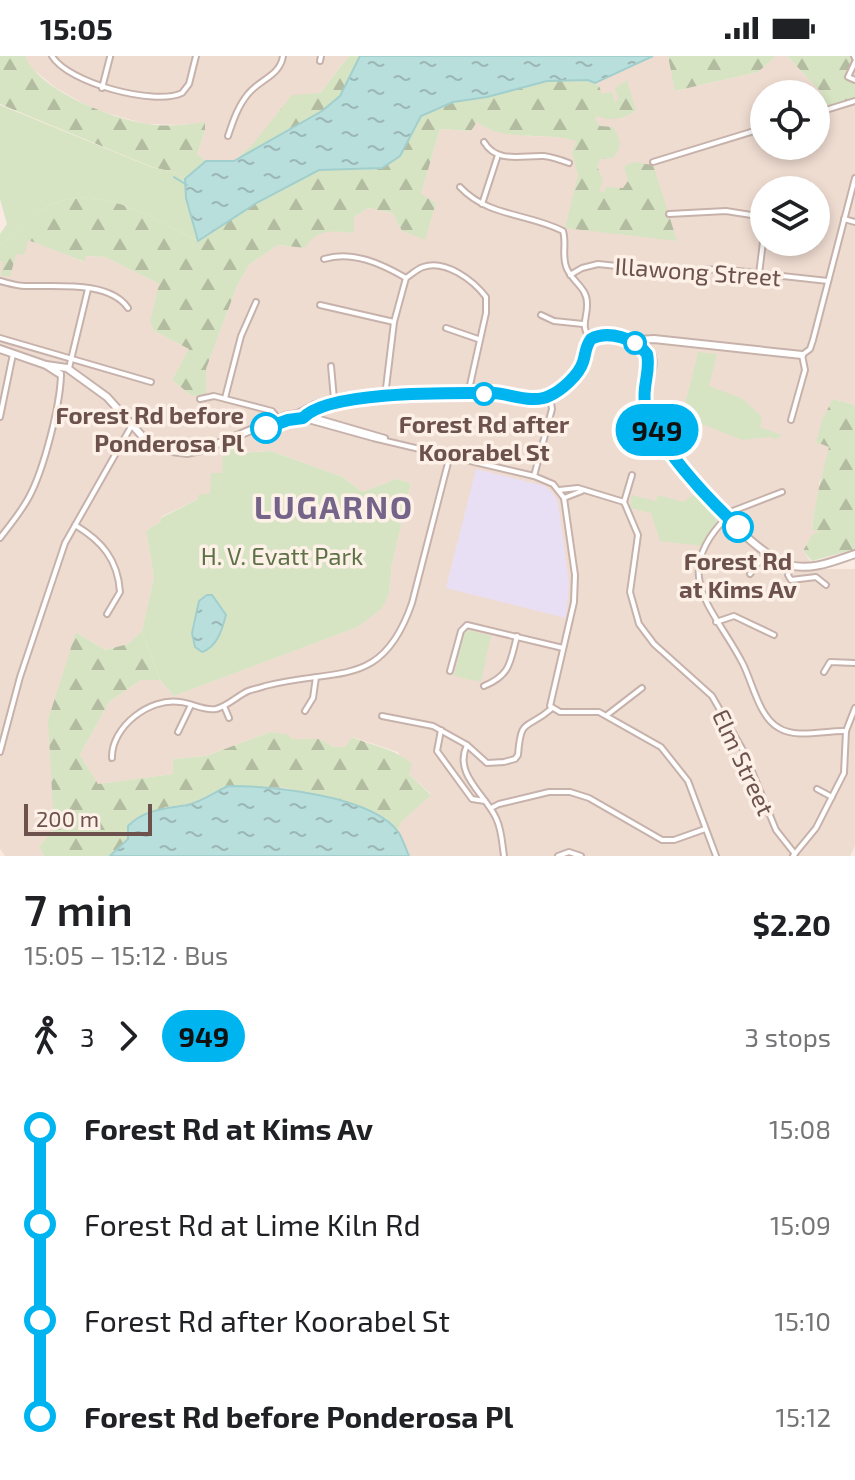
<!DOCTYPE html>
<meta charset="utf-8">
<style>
:root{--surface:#fff;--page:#f2f2f2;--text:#202124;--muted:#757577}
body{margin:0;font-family:"Exo 2",sans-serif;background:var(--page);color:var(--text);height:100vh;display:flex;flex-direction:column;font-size:30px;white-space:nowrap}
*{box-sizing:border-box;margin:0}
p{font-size:26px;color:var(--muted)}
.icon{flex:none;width:44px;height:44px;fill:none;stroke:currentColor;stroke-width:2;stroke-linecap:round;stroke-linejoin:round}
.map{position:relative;height:800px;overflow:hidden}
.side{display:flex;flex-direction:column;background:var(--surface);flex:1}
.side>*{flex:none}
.badge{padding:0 16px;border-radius:26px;font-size:28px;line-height:52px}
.fabs{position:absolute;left:750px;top:24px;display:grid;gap:16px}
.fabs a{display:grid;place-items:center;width:80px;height:80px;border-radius:50%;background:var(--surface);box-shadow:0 4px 12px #0003;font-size:40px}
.scale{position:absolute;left:24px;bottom:20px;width:128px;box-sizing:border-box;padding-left:8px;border:4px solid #6d514c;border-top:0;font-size:22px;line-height:28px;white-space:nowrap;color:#6d514c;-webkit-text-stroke:6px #fcf0e7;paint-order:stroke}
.map>.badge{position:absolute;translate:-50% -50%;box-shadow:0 0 0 4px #fff}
.legs{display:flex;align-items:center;gap:12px;height:88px;padding:0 24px;font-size:26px}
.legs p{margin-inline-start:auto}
.summary{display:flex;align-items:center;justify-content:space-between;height:136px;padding:0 24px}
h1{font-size:44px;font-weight:600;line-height:60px}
ul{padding:0 24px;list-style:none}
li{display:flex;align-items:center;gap:28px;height:96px;font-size:30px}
li i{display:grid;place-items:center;width:12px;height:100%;margin:0 10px;background:currentColor}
li i::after{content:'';width:20px;height:20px;margin:-10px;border:6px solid;border-radius:50%;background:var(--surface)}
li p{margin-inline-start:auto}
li:first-child i{background:linear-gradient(#0000 50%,currentColor 0)}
li:last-child i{background:linear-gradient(currentColor 50%,#0000 0)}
.status{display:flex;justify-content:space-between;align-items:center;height:56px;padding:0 40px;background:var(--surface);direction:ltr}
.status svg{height:22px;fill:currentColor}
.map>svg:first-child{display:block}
</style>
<div class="status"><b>15:05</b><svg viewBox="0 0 49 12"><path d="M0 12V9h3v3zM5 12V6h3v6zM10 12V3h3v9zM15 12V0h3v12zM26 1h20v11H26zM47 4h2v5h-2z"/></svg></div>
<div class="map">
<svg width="855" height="800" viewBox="0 0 855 800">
<defs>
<pattern id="forest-firs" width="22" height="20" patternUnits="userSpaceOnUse" patternTransform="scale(2)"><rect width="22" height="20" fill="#d7e4c3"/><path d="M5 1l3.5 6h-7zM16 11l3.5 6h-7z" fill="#b3bba1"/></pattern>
<pattern id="water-ripples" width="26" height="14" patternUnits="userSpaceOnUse" patternTransform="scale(2)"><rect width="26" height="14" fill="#b9dfdd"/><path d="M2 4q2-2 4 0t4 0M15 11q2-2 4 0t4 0" fill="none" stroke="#9bb7b5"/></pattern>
</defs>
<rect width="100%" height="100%" fill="#f9ebe2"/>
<!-- residential -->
<g fill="#efdcd1" fill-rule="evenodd">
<polygon points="25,0 349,0 320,37 234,105 206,105 197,98 205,75 205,67 179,69 146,68 93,53 56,32 29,10"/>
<path d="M653,0H668L676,35L758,16L776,0H787L820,35L828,51L855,44V349L833,343L827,408L819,427V443L815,452L812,472L819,475L803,495L816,513H855V790L850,800H409L398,775L401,766L431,738L409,718L398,696L352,681L345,691H334L320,683H290L270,676L206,700L173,703L174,718L98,728L80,699L109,646L141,624H160L174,640L358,571L389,538L392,508L411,427L396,423L362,436L343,421L271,395L240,397L237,390L210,437L161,461L160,466L146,475L154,521L142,575L128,588L105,594L76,576L53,724L54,773L39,791L44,800H5L0,793V205L4,206L16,198L28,183L84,206L86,200L105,201L159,228L154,275L190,293L172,324L192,340L206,337V313L237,230L249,209L278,189L304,192L311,182L328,174L354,177V161L368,152L392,157L402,175L421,138L440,73L471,75L477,66L527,80L563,81L592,47L595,27ZM764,38H816V90H764ZM764,134H816V186H764Z"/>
</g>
<!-- education -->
<polygon fill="#e8dff4" points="476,413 545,430 555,440 558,447 569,527 566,562 446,532"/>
<!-- forest -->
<g fill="url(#forest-firs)">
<path d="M0,0H25C39,35 113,63 148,68C167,71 186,69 205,66V75L197,98L206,105L185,123L173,116L152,111L0,48Z"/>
<polygon points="349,0 360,0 340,40 322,55 234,105 252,89 292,39 320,37"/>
<polygon points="668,0 776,0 758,16 675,35"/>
<polygon points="787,0 855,0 855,44 828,52 820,35"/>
<path d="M588,24L599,30L602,38L612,36L615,47L618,43L615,32L627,24L636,54C626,63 609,66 597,60L595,63L600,70L613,71C621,84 623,90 613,102L601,103L597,110L603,124L599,137L604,136L606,131L623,132L628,125L624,111C636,101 641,110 653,108L677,185L565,172L578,119L572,97L576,85C544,75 504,87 477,66L471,75L440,73L421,138L436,147L425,184L402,175L392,157L368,152L354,161V177C333,175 317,172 305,192L278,189L249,209L237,230L206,313V338L192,340L172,324L189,293L154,275L150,266L159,228L105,201L86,200L85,206L28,184L24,199L16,198L10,221L1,220L3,206L0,205V189C14,178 27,162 43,153C94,122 153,162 198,185L258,146L319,114L382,112L400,100L421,60L453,46L487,41L547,25Z"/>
<path d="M833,343L855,349V493L812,505L803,495L812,479L819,476L812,473C815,445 822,418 829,391L816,386L822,364Z"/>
<path d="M142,575L160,624H141L109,646L80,699L98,728L173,718V703L206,700L270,676L290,679L291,683H320L334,691H345L352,681C374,691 393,691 412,708L409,718L431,739L401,766L398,775L378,759L287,732L228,730L190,748L165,751L110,800H44L39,791L54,772L48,664L76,576L105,594L128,588Z"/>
</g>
<!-- green -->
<g fill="#d7e4c3">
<path d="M0,49L151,111L173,116L185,123L186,142L198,185C153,162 94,122 43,153C28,162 14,178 0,189V178L7,168L0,143Z"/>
<polygon points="698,296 717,298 709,330 743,343 762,361 760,371 782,379 776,383 769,381 742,384 682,360"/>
<polygon points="237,389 240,397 271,395 343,421 362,436 396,423 411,427 392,508 389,538 382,552 358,571 174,640 160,624 142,575 154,521 146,475 160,466 161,462 198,443 198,439 210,437 211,417 222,417 223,394"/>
<polygon points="698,436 720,460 702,490 660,485 651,457 630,452 631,439 656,445 658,439 683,446"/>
<polygon points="464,573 491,580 481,626 454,620"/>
</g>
<!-- water -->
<g fill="url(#water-ripples)" stroke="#a1cfcd" stroke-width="2">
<polygon points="360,0 653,0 595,27 588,24 547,25 487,41 453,46 421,60 400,100 382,112 319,114 258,146 198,185 186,142 185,123 206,105 234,105 322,55 340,40"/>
<path d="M207,539H212L226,559C222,574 217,591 202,596L195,591L192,577L199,545Z"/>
<path d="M228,730C270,730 373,739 399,777C403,784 406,793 409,800H110L128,783V770C145,753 165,753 187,749C201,746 215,736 228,730Z"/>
</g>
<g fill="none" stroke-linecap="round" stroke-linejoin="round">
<!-- stream -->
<polyline stroke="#a1cfcd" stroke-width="2" points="174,121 187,129"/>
<defs>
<g id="minor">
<path d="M52,0C68,27 155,50 182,37L189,28L196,0"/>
<polyline points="854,0 855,2"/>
<polyline points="320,5 321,0"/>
<polyline points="855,6 848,21 855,24"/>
<polyline points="102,32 110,1"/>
<polyline points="816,57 855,45"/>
<path d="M228,80C233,65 238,50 248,38C260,23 280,20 283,0"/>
<path d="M484,86C497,108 522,99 544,100C552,101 561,104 569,107"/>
<polyline points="653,106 764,72"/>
<path d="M460,131C488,161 528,157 563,175C567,188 561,200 567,213C573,226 587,232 587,247C588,262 579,270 591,283"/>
<polyline points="790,134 805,129"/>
<polyline points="482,148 498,99"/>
<polyline points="669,158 726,155 764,161"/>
<polyline points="844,163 855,166"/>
<path d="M324,203C352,194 382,208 406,222"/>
<polyline points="759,218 764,178"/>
<polyline points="570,219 582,212 598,208 674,216 720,213 828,225"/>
<path d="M0,225C8,227 17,230 25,230C54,231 109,224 128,252"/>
<polyline points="320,249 394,266"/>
<polyline points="541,259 554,265 583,268"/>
<polyline points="446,272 478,283"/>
<polyline points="0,282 151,326"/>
<polyline points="331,310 334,343"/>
<polyline points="69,312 88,233"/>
<path d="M385,340L394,266L406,222C412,218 417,213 423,211C445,203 473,224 486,241V257L468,338"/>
<polyline points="225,342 241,280 256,246"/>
<polyline points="200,343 214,340 272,355 281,366"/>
<polyline points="306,359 385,382"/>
<polyline points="0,361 13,298"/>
<polyline points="301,362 373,382 534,420 553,428 564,442 575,519 574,546 550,650 560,656 599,656 661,691 688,725 716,800"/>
<polyline points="791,364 805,314 802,299 810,293 813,284 855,122"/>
<polyline points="534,420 552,353 550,340"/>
<polyline points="559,434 578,432 624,446 638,479 630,536 639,568 654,588 712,640 744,696 776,774 795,798"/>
<polyline points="564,442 582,435"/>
<polyline points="624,446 632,419"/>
<polyline points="725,458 782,436"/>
<path d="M727,461C668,520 715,553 743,608C753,628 759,661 779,672C796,683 826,674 846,675"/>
<path d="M75,469C102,485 118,504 120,536L107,558"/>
<path d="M0,482C10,469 21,456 29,441C44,413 60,350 61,319"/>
<polyline points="790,510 788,519 791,524 816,521 826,529"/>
<polyline points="750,518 766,497"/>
<polyline points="716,566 734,560 774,579"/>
<polyline points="450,615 461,575 467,569 563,592"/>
<polyline points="824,616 830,606 855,607"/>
<path d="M484,630C511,619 510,606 517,580"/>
<polyline points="224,650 229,662"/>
<polyline points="305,655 313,642 316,621"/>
<polyline points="607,659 642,632"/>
<polyline points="382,660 433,670 467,689"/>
<polyline points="441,674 437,695 472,743 485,745"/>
<polyline points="178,676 191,649"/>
<polyline points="0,696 20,621 65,487 132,369"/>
<path d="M112,702C111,671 150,641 180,646C192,647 203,655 216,653C228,650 237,640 248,635C253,633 260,632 265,630C338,611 382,634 412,547L450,399"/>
<polyline points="817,733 832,741"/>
<polyline points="491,752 499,748 549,736 570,736 589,742 662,784 674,784 705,773"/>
<path d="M504,800C502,788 502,774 496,762C485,738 453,718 467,689L487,707L504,706L515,703L518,699C521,660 526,675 551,653"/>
<polyline points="558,800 569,796 581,800"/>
<polyline points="793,800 816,772 844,717 846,675 855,652"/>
</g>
<g id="tertiary">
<polyline points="638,284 654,283 802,299"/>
<polyline points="0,293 46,309 60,318"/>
<polyline points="46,309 67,312 107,341 143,381 155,389 172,395 187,397 205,393 285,360 298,358"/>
<path d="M298,358L315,349L348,340L494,337L546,342C558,335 571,325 579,314C587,303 582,283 599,279C614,276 640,280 649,294C660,310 642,330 645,347C652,387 751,499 789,509C812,515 834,505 855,498"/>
<polyline points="306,358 327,349"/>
</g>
</defs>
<!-- minor casing -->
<use href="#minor" stroke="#c7b2ab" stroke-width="8"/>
<!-- tertiary casing -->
<use href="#tertiary" stroke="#c7b2ab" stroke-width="10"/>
<!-- minor -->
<use href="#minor" stroke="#fff" stroke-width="4"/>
<!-- tertiary -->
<use href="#tertiary" stroke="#fff" stroke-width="6"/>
</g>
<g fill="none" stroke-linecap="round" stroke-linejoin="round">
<defs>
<path id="line-1" d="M266,372L288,364L303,362C328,334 455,337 494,337C510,338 534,348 549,340C561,335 579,319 583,306C586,297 585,291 591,283C608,274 635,282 647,298C651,314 642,331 645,347C653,386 709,444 738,471"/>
</defs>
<!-- line-1 casing -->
<use href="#line-1" stroke="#fff" stroke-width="18"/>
<!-- line-1 -->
<use href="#line-1" stroke="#00b5ef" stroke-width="12"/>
</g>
<!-- markers -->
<g fill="#fff" stroke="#00b5ef" stroke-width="4">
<circle cx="635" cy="287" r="10"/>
<circle cx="484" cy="338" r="10"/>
<circle cx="266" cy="372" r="14"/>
<circle cx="738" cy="471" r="14"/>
</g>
<g text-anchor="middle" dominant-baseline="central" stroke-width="7" stroke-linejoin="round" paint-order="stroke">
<!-- street labels -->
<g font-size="24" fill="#6d514c" stroke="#fcf0e7">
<text transform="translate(698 215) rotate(4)">Illawong Street</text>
<text transform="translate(744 706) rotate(65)">Elm Street</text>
</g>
<!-- stop labels -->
<g font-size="24" font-weight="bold" fill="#6d514c" stroke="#fcf0e7">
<text x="244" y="358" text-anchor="end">Forest Rd before<tspan x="244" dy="28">Ponderosa Pl</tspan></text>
<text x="484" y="367">Forest Rd after<tspan x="484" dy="28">Koorabel St</tspan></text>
<text x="738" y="504">Forest Rd<tspan x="738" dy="28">at Kims Av</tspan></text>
</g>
<!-- park labels -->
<g font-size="24" fill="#5c7146" stroke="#fcf0e7">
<text x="282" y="499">H. V. Evatt Park</text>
</g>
<!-- district labels -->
<g font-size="32" font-weight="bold" letter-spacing="2" fill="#756489" stroke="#fcf0e7">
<text x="334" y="450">LUGARNO</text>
</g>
</g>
</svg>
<div class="fabs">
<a><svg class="icon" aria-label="locate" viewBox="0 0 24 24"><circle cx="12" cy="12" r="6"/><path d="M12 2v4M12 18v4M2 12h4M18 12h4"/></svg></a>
<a><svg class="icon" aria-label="layers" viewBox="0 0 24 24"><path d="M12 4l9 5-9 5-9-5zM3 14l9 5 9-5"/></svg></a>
</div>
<div class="scale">200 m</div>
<b class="badge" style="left:657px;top:374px;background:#00b5ef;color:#111">949</b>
</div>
<section class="side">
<div class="summary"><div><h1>7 min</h1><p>15:05 – 15:12 · Bus</p></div><b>$2.20</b></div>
<div class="legs"><svg class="icon" aria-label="walk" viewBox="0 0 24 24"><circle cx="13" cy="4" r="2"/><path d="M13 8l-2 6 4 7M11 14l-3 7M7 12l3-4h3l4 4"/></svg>3<svg class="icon" aria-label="forward" viewBox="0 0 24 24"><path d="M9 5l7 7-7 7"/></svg><b class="badge" style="background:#00b5ef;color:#111">949</b><p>3 stops</p></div>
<ul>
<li><i style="color:#00b5ef"></i><b>Forest Rd at Kims Av</b><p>15:08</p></li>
<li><i style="color:#00b5ef"></i><span>Forest Rd at Lime Kiln Rd</span><p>15:09</p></li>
<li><i style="color:#00b5ef"></i><span>Forest Rd after Koorabel St</span><p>15:10</p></li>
<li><i style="color:#00b5ef"></i><b>Forest Rd before Ponderosa Pl</b><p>15:12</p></li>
</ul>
</section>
